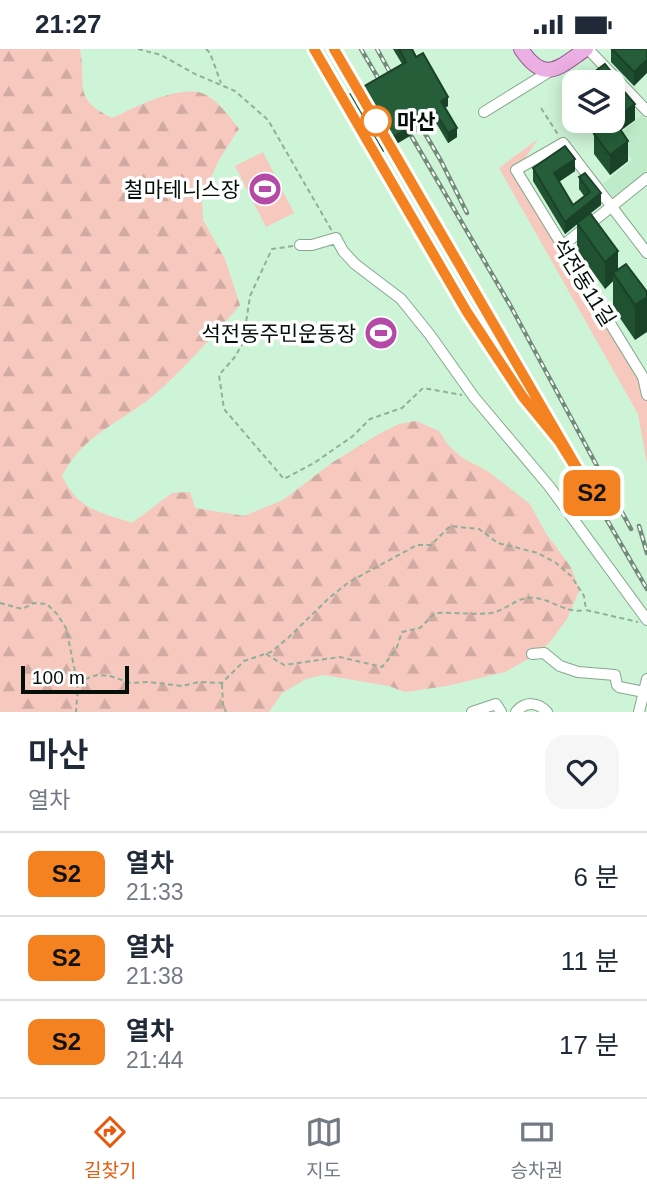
<!DOCTYPE html>
<html lang="ko">
<meta charset="utf-8">
<style>
:root{--surface:#fff;--page:#f6f6f7;--text:#1f2937;--muted:#747a83;--line:#e0e1e3;--accent:#ea580c}
body{margin:0;font-family:Arial,"Noto Sans KR",sans-serif;background:var(--page);color:var(--text);height:100vh;display:flex;flex-direction:column;font-size:26px;white-space:nowrap}
*{box-sizing:border-box;margin:0}
p{font-size:23px;color:var(--muted)}
.icon{flex:none;width:38px;height:38px;fill:none;stroke:currentColor;stroke-width:2;stroke-linecap:round;stroke-linejoin:round}
.map{position:relative;height:663px;overflow:hidden}
.drawer{display:flex;flex-direction:column;background:var(--surface);flex:1}
.drawer>*{flex:none}
.badge{padding:0 14px;border-radius:10px;font-size:24px;line-height:46px}
.tools{position:absolute;left:562px;top:21px;display:grid;gap:14px}
.tools a{display:grid;place-items:center;width:63px;height:63px;border-radius:14px;background:var(--surface);box-shadow:0 4px 18px #0003;font-size:35px}
.scale{position:absolute;left:21px;bottom:18px;width:108px;box-sizing:border-box;padding-left:7px;border:4px solid #041007;border-top:0;font-size:19px;line-height:24px;white-space:nowrap;color:#041007;-webkit-text-stroke:5px #fff;paint-order:stroke}
.map>.badge{position:absolute;translate:-50% -50%;box-shadow:0 0 0 4px #fff}
.round{display:grid;place-items:center;flex:none;width:74px;height:74px;border-radius:21px;background:var(--page)}
.head{display:flex;align-items:center;justify-content:space-between;height:119px;padding:0 28px}
h1{font-size:33px;font-weight:600;line-height:52px}
ul{padding:0;list-style:none}
li{display:flex;align-items:center;gap:21px;height:84px;padding:0 28px;border-top:2px solid var(--line)}
li div{flex:1}
li b{display:block;font-size:26px}
li em{font-style:normal}
li .badge{min-width:77px;font-weight:700;text-align:center}
.status{display:flex;justify-content:space-between;align-items:center;height:49px;padding:0 35px;background:var(--surface);direction:ltr}
.status svg{height:19px;fill:currentColor}
.dock{display:flex;justify-content:space-around;align-items:center;height:98px;border-top:2px solid var(--line);background:var(--surface);font-size:19px;color:var(--muted)}
.dock a{display:grid;justify-items:center;gap:4px}
.dock .current{color:var(--accent)}
.map>svg:first-child{display:block}
</style>
<div class="status"><b>21:27</b><svg viewBox="0 0 49 12"><path d="M0 12V9h3v3zM5 12V6h3v6zM10 12V3h3v9zM15 12V0h3v12zM26 1h20v11H26zM47 4h2v5h-2z"/></svg></div>
<div class="map">
<svg width="647" height="663" viewBox="0 0 647 663">
<defs>
<pattern id="forest-firs" width="22" height="20" patternUnits="userSpaceOnUse" patternTransform="scale(1.75)"><rect width="22" height="20" fill="#f6c8be"/><path d="M5 1l3.5 6h-7zM16 11l3.5 6h-7z" fill="#d1aba2"/></pattern>
</defs>
<rect width="100%" height="100%" fill="#cef4d7"/>
<!-- built -->
<polygon fill="#beebc9" points="643,65 647,70 647,125 615,150 603,135 632,111 617,89"/>
<!-- grass -->
<g fill="#f6c8be">
<polygon points="538,90 515,124 645,338 647,349 647,415 638,365 499,119"/>
<polygon points="263,103 294,164 266,178 235,117"/>
</g>
<!-- forest -->
<path fill="url(#forest-firs)" d="M0,0H80C87,36 71,50 113,69C134,58 186,32 208,47C220,55 230,68 239,80L220,109L202,148L203,171L225,210L240,256C213,287 185,319 154,346C121,374 83,385 62,427C79,462 98,462 132,474L172,444L190,443L195,459L244,467L283,451L333,413L379,385L399,375L416,372L439,382L448,396L463,409L489,423L530,455L545,483L570,517L580,540L567,570L550,593L537,605L505,623L447,637L405,643L389,637L323,626L306,630L282,644L269,663H0Z"/>
<g fill="none" stroke-linecap="round" stroke-linejoin="round">
<defs>
<g id="minor">
<polyline points="588,0 647,62"/>
<polyline points="484,63 552,21"/>
<polyline points="300,196 312,196 336,189 343,202 355,215 401,250 430,286 474,348 549,437 647,571"/>
<polyline points="561,198 647,129"/>
<polyline points="647,204 563,94 516,121 643,328 647,346"/>
<polyline points="532,605 544,604 560,617 578,623 615,626 617,636 619,638 644,643"/>
<polyline points="472,663 496,655 501,663"/>
<path d="M516,663C525,652 538,653 547,663"/>
<polyline points="639,663 647,630"/>
</g>
<path id="major" d="M521,0C545,36 559,18 586,0"/>
</defs>
<!-- minor casing -->
<use href="#minor" stroke="#85a88e" stroke-width="12"/>
<!-- major casing -->
<use href="#major" stroke="#92548a" stroke-width="16"/>
<!-- path -->
<g stroke="#91af98" stroke-width="2" stroke-dasharray="5 3.5" stroke-linecap="butt">
<polyline points="138,0 161,6 195,25 235,42 268,71 332,182"/>
<polyline points="206,0 210,4 221,34"/>
<polyline points="541,59 559,87"/>
<polyline points="293,197 272,200 250,247 243,294 234,309 219,326 224,360 284,430 314,414 353,387 370,370 402,359 423,339 462,346"/>
<polyline points="0,554 22,560 34,554 47,555 57,565 66,579 78,637 76,663"/>
<path d="M266,605L284,616L340,608L382,618L396,601L402,583L420,579L435,564C453,563 473,566 491,564C504,562 514,551 527,549C548,546 565,566 585,561"/>
<polyline points="77,633 97,626 110,627 131,634 148,633 182,637 199,633 222,634 244,612 271,603 288,589 329,549 349,533 417,496 431,496 450,477 479,480 498,494 538,504 556,514 571,527 584,547 586,561 638,573"/>
<polyline points="222,635 223,657 226,663"/>
</g>
<!-- minor -->
<use href="#minor" stroke="#fff" stroke-width="10"/>
<!-- major -->
<use href="#major" stroke="#ecafe3" stroke-width="14"/>
<defs>
<g id="rail">
<polyline points="319,0 356,65"/>
<polyline points="334,0 368,59"/>
<polyline points="361,0 388,46"/>
<polyline points="377,0 398,38"/>
<polyline points="347,57 372,100"/>
<polyline points="412,62 441,112 467,164"/>
<polyline points="402,71 510,256 631,480"/>
<polyline points="382,83 647,540"/>
<polyline points="371,89 468,256 502,308"/>
<polyline points="492,301 538,367"/>
<polyline points="639,477 647,504"/>
</g>
</defs>
<!-- rail casing -->
<use href="#rail" stroke="#718b78" stroke-width="4.5"/>
<!-- rail -->
<use href="#rail" stroke="#fff" stroke-width="2" stroke-dasharray="5" stroke-linecap="butt"/>
</g>
<!-- wall -->
<g fill="#205131">
<polygon points="393,0 412,0 448,57 445,59 457,88 448,94 435,72 376,107 347,57 347,47 402,15"/>
<polygon points="611,0 647,0 634,37 611,13"/>
<polygon points="612,33 617,35 635,71 621,81 628,112 610,126 594,105 594,85 608,75 606,72 612,72"/>
<polygon points="574,38 574,63 569,58 569,42"/>
<polygon points="581,72 602,72 589,81"/>
<polygon points="533,119 575,122 559,133 573,156 584,147 579,140 579,128 601,156 590,164 618,221 647,243 635,291 613,259 613,232 605,240 577,201 577,175 565,185 533,132"/>
</g>
<!-- shaded-wall -->
<g fill="#1a4228">
<polygon points="647,11 647,24 634,37 634,23"/>
<polygon points="448,48 448,57 441,61 441,52"/>
<polygon points="635,55 635,71 616,85 616,69"/>
<polygon points="435,63 435,72 376,107 376,98"/>
<polygon points="589,72 602,72 589,81"/>
<polygon points="457,79 457,88 448,94 448,84"/>
<polygon points="628,92 628,112 610,126 610,106"/>
<polygon points="575,110 575,122 554,136 554,124"/>
<polygon points="601,144 601,156 565,185 565,173"/>
<polygon points="618,202 618,228 613,224 613,232 605,240 605,213"/>
<polygon points="647,248 647,283 635,291 635,256"/>
</g>
<!-- building -->
<g fill="#255e39" stroke="#1a4228" stroke-width="2">
<polygon points="399,0 412,0 416,8 423,4 448,48 441,52 457,79 448,84 435,63 376,98 347,47 406,13"/>
<polygon points="612,0 647,0 647,11 634,23"/>
<polygon points="605,15 617,30 615,32 635,55 616,69 612,65 612,33 581,33"/>
<polygon points="574,38 574,48 569,42"/>
<polygon points="614,71 628,92 610,106 594,85"/>
<polygon points="565,97 575,110 554,124 573,156 590,143 579,128 585,124 601,144 565,173 533,119"/>
<polygon points="590,164 618,202 605,213 577,174"/>
<polygon points="626,215 647,243 647,248 635,256 613,224"/>
</g>
<g fill="none" stroke-linecap="round" stroke-linejoin="round">
<defs>
<polyline id="line" points="314,0 467,263 523,348 559,392 594,448 334,0"/>
</defs>
<!-- line casing -->
<use href="#line" stroke="#fff" stroke-width="16"/>
<!-- line -->
<use href="#line" stroke="#f58220" stroke-width="10"/>
</g>
<!-- icons -->
<defs>
<symbol id="stadium-disc" viewBox="-11 -11 22 22"><circle r="9.5" fill="#b549a8" stroke="#fff"/><path d="M0-5a6.5 5 0 1 0 0 10a6.5 5 0 1 0 0-10ZM-3.5-1.8h7v3.6h-7Z" fill="#fff"/></symbol>
</defs>
<g fill-rule="evenodd">
<use href="#stadium-disc" x="246" y="121" width="38" height="38"/>
<use href="#stadium-disc" x="362" y="265" width="38" height="38"/>
</g>
<!-- markers -->
<circle fill="#fff" stroke="#f58220" stroke-width="3.5" cx="376" cy="72" r="14"/>
<g text-anchor="middle" dominant-baseline="central" stroke-width="7" stroke-linejoin="round" paint-order="stroke">
<!-- stop labels -->
<g font-size="21" font-weight="bold" fill="#041007" stroke="#fff" text-anchor="start">
<text x="397" y="72">마산</text>
</g>
<!-- poi labels -->
<g font-size="21" fill="#041007" stroke="#fff" text-anchor="end">
<text x="240" y="140">철마테니스장</text>
<text x="356" y="284">석전동주민운동장</text>
</g>
<!-- street labels -->
<g font-size="21" fill="#041007" stroke="#fff">
<text transform="translate(584 233) rotate(58)">석전동11길</text>
</g>
</g>
</svg>
<div class="tools">
<a><svg class="icon" aria-label="layers" viewBox="0 0 24 24"><path d="M12 4l9 5-9 5-9-5zM3 14l9 5 9-5"/></svg></a>
</div>
<div class="scale">100 m</div>
<b class="badge" style="left:592px;top:444px;background:#f58220;color:#111">S2</b>
</div>
<section class="drawer">
<div class="head"><div><h1>마산</h1><p>열차</p></div><a class="round"><svg class="icon" aria-label="heart" viewBox="0 0 24 24"><path d="M12 20l-8-8c-3-5 5-10 8-4 3-6 11-1 8 4z"/></svg></a></div>
<ul>
<li><span class="badge" style="background:#f58220;color:#111">S2</span><div><b>열차</b><p>21:33</p></div><em>6 분</em></li>
<li><span class="badge" style="background:#f58220;color:#111">S2</span><div><b>열차</b><p>21:38</p></div><em>11 분</em></li>
<li><span class="badge" style="background:#f58220;color:#111">S2</span><div><b>열차</b><p>21:44</p></div><em>17 분</em></li>
</ul>
</section>
<nav class="dock">
<a class="current"><svg class="icon" aria-label="directions" viewBox="0 0 24 24"><path d="M12 3l9 9-9 9-9-9zM9 14v-3h6M13 9l2 2-2 2"/></svg>길찾기</a>
<a><svg class="icon" aria-label="map" viewBox="0 0 24 24"><path d="M3 6l6-2 6 2 6-2v14l-6 2-6-2-6 2zM9 4v14M15 6v14"/></svg>지도</a>
<a><svg class="icon" aria-label="tickets" viewBox="0 0 24 24"><path d="M3 7h18v10H3zM15 7v10"/></svg>승차권</a>
</nav>
